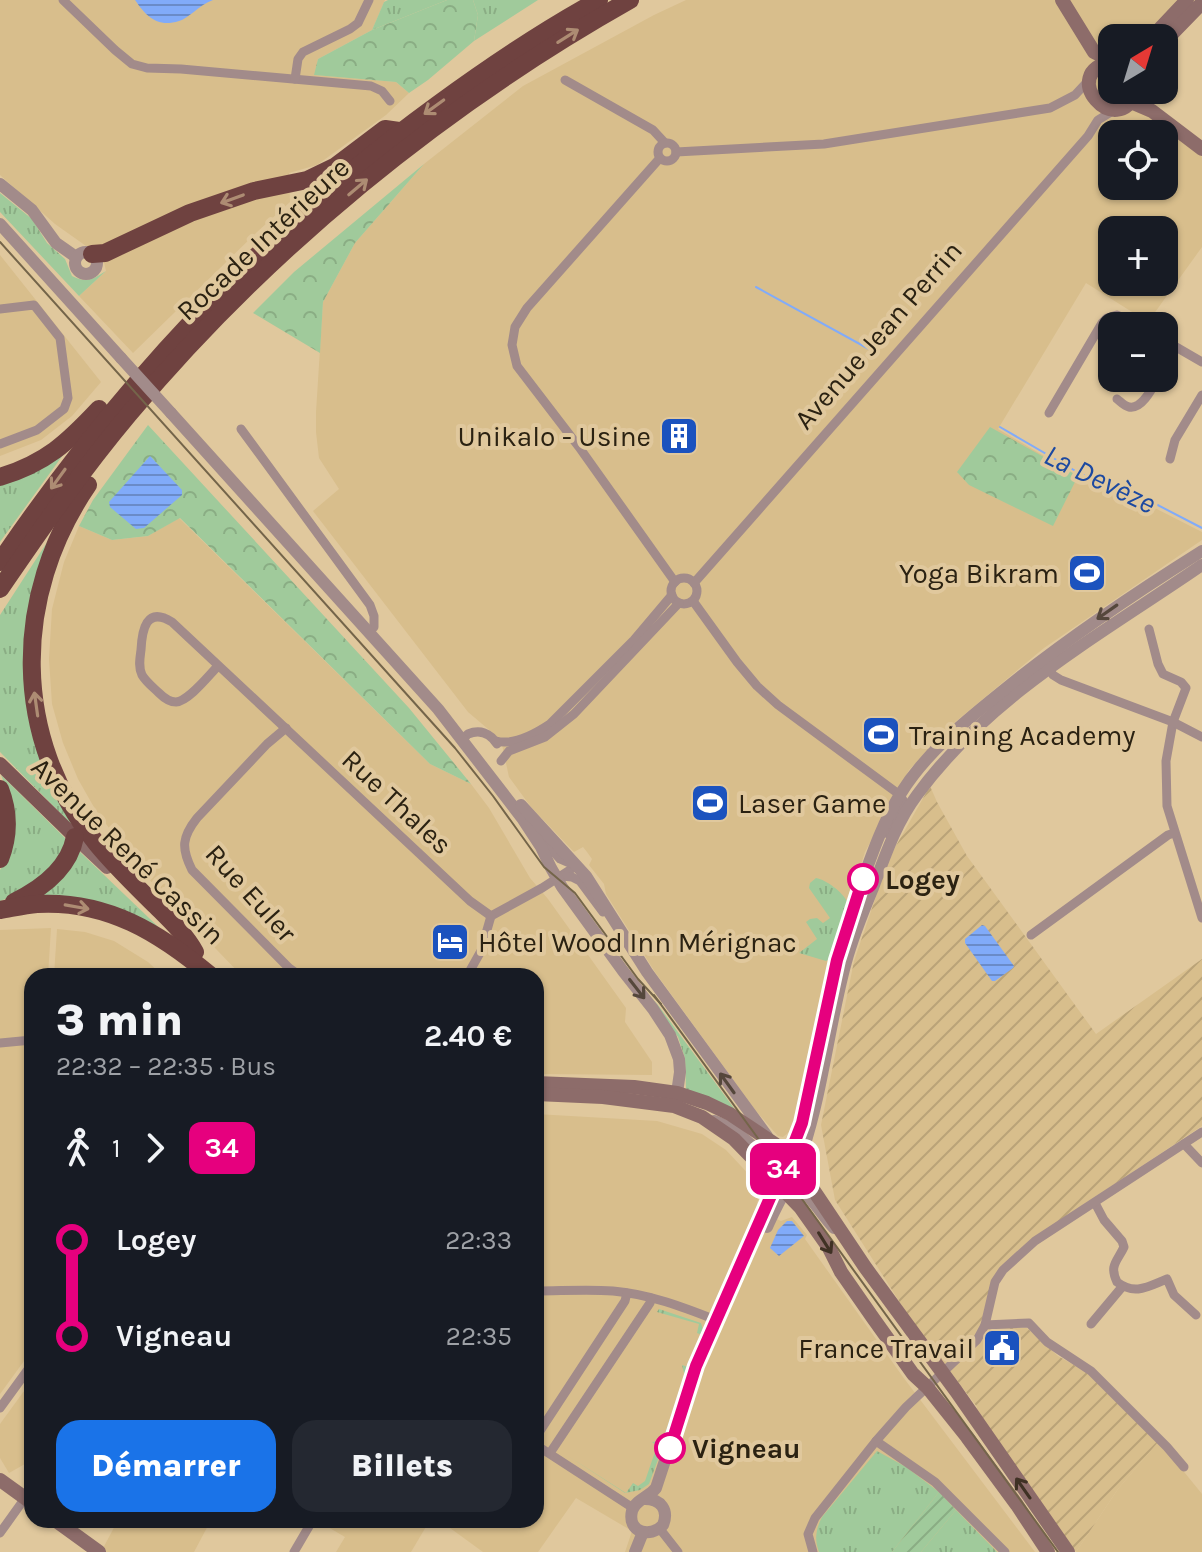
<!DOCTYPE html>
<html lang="fr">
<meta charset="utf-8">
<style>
:root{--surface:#171b24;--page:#242831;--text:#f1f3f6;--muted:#9ea1a6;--accent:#1a73e8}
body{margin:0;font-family:Karla,sans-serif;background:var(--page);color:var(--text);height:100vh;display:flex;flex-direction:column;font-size:30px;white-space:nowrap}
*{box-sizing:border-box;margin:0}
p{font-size:26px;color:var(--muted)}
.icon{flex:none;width:44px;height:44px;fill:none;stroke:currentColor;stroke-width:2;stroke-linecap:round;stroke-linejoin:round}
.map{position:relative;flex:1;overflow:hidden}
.side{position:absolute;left:24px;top:968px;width:520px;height:560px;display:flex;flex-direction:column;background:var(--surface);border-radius:24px;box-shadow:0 2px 6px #0004}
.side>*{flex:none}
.badge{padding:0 16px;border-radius:12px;font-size:28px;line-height:52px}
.needle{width:52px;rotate:38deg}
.controls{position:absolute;left:1098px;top:24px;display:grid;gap:16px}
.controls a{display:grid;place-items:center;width:80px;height:80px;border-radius:16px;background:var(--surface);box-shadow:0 2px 6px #0004;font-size:40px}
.map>.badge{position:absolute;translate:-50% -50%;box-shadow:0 0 0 4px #fff}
.legs{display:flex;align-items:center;gap:12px;height:88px;padding:0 32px;font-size:26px}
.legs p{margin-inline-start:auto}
.overview{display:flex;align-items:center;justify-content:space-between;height:136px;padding:0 32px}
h1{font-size:44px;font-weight:800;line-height:60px}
.button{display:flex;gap:16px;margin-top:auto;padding:16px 32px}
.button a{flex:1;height:92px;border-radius:24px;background:var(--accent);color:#fff;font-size:32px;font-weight:800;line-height:92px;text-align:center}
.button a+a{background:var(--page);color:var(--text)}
ul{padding:0 32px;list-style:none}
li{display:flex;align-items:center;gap:28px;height:96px;font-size:30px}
li i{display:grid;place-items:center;width:12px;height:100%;margin:0 10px;background:currentColor}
li i::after{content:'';width:20px;height:20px;margin:-10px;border:6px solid;border-radius:50%;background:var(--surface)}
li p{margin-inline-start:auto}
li:first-child i{background:linear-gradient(#0000 50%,currentColor 0)}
li:last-child i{background:linear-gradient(currentColor 50%,#0000 0)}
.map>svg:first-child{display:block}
</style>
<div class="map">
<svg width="1202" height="1552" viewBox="0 0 1202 1552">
<defs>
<pattern id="industrial-furrows" width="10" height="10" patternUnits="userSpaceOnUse" patternTransform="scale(2)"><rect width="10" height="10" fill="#d8be8c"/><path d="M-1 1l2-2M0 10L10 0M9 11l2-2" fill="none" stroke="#baa378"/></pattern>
<pattern id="grass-tufts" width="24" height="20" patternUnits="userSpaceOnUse" patternTransform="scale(2)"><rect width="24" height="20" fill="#a0ca9b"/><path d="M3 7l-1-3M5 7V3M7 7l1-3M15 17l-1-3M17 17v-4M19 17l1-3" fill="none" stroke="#8aad84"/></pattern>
<pattern id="forest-crowns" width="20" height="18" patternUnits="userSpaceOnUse" patternTransform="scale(2)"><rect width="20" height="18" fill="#a0ca9b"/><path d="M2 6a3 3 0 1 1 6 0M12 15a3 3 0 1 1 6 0" fill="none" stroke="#8aad84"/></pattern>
<pattern id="garden-furrows" width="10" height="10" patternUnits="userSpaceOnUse" patternTransform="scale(2)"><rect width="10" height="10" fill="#a0ca9b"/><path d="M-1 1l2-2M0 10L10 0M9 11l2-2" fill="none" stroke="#8aad84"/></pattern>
<pattern id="water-rules" width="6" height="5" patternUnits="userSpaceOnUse" patternTransform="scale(2)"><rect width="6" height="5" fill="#81abf9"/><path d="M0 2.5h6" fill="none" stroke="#6a8bc8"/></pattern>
</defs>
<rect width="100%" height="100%" fill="#e0c89d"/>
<!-- built -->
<g fill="#d8be8c" fill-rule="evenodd">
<polygon points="0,0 385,0 372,30 318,59 315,75 396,82 409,93 386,115 317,165 289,173 290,202 257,232 133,353 79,296 106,271 103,258 55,224 0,175"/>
<path d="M686,0H1196L1159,38H1112V90H1130L1202,157V247L1148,322L1086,283L998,429L1078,476L1145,503L1202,532V540L1044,648L954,723L909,770L865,852L830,962L798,1112L789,1132L783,1137L778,1136L756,1111L655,972L606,894L604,884L589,865L592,859L587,852L583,847L574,852L531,807L509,777L501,740L468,712L313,511L339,489L319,458L316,432V412L323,302L355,243L424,164L523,86L654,15ZM1112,134H1164V186H1112ZM1112,230H1164V282H1112Z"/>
<polygon points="0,255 101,382 72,416 41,440 0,456"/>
<polygon points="179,518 430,764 471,784 489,808 530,878 548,899 626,1008 625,1022 652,1062 652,1075 536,1074 536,976 242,976 140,870 95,809 78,779 63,743 52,704 49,659 52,609 64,562 79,526 112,540 148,536"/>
<polygon points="51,928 48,976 32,976 32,1350 0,1394 0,930"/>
<polygon points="57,929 85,932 114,941 148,962 163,976 54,976"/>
<polygon points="536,1114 657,1121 702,1134 726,1150 755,1181 761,1193 757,1203 759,1211 781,1221 792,1217 807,1235 805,1239 903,1377 1035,1552 625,1552 632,1531 576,1498 538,1552 483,1552 439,1520 536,1520"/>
<polygon points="32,1380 32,1460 9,1473 0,1458 0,1424"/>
<polygon points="1159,1441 1202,1494 1202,1552 1076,1552 1118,1489"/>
<polygon points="118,1520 211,1520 194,1552 101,1552"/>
<polygon points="316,1520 430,1520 411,1552 336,1552 345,1537"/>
</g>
<!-- industrial -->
<polygon fill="url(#industrial-furrows)" points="930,786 937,802 967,856 1096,1034 1202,959 1202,1126 1033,1238 992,1280 980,1327 1027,1328 1058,1356 1088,1373 1159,1441 1118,1489 1076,1552 975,1411 977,1407 944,1363 937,1361 835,1200 821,1125 854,961 889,858"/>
<!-- grass -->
<g fill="url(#grass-tufts)">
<polygon points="388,0 447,0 372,30 384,2"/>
<polygon points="473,0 538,0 474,41 478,15"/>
<path d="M0,193L32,219L47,243L65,259L72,276C87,284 93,279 106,271L79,296L0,212Z"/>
<polygon points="63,455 0,542 0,481"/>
<polygon points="53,533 27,667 82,835 0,752 0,615"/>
<polygon points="1,775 66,839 65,852 25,892 0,901 0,870 10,854 11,800"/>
<polygon points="79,851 172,940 33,900"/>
<path d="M816,878C827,880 842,892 847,901L830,959L826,961L799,953L817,939L806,922L810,919L817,918L823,923L830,918L809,888L810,883Z"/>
<polygon points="640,986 658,1005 739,1115 686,1089 685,1058 678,1037"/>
<polygon points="659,1309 701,1323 704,1334 649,1484 640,1490 625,1493 568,1456 626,1493 633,1483 638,1486 645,1481 657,1446 652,1442 660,1441 664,1436 685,1377 682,1365 688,1367 702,1335 697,1333 699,1324 657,1312"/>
<path d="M877,1451L906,1467L939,1492L892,1552H819C814,1539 816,1529 822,1517Z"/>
<polygon points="956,1510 997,1552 921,1552"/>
</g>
<!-- forest -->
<g fill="url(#forest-crowns)">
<polygon points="447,0 473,0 478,15 474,41 428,80 409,93 396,82 314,75 318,59 372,30"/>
<polygon points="424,164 355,243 323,302 320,353 253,313 294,272"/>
<polygon points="148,425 409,708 471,784 430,764 180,518 148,536 112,540 79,526 93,500"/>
<polygon points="990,427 1078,476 1053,526 969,485 957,472"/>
</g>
<!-- garden -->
<polygon fill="url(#garden-furrows)" points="939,1492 956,1510 921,1552 892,1552"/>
<!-- water -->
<g fill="url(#water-rules)">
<path d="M135,0H213C199,5 188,19 179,21C157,28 146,16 135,0Z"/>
<polygon points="150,456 182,490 182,495 144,528 136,529 110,507 109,502"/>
<polygon points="982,925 985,926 1014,966 1013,968 995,981 992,981 965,943 965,939"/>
<polygon points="787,1221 792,1221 804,1236 779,1256 770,1248 778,1230"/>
</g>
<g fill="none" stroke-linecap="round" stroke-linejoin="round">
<!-- stream -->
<g stroke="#81abf9" stroke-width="2">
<polyline points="756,287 878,354"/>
<polyline points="1000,427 1079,473 1148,500 1202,528"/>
</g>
<!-- minor -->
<g stroke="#a28b8a" stroke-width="9">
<polyline points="63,0 115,50 132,64 147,68 181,69 371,86 382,91 390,101"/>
<polyline points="295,79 298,59 303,52 350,29 358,23 369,0"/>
<polyline points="565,80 653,130 665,143"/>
<circle cx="667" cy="152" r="9"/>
<polyline points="676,152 824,144 1050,108 1075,95 1089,80"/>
<polyline points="660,158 527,308 515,327 512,345 517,366 579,447 675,582"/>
<polyline points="0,309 34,305 60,338 68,398 64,409 37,430 0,444"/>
<polyline points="1164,340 1202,362"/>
<polyline points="1164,367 1175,347"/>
<path d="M1117,399C1121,402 1124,406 1129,407C1142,410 1153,387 1158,378"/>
<polyline points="1049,413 1102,323 1107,318 1117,315 1139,326"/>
<polyline points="241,429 370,605 374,616 374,627 369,632"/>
<polyline points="1170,459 1175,440 1202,395"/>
<circle cx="684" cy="591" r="13"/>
<polyline points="694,583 1088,136 1098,120 1116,109"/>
<polyline points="693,601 737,662 757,686 778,705 900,795"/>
<polyline points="1149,629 1158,664 1163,674 1181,682 1186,688 1173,722 1166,761 1167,806 1202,918"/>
<path d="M218,666C209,675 189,701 176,702C169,702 164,698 159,693C154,688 146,682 142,675C138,667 140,658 141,650C142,630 146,606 172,622L470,901L491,916L542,888L576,866"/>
<polyline points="1047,666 1053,675 1061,680 1173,722 1202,737"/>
<path d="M286,728L267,744L197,818C182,837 181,848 192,870L289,968L300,976"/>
<path d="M496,741C514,746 535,734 550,724L634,640L672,595"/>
<path d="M465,746L464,738L468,734C480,729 490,733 497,744"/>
<polyline points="501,761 509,751 545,737 574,714 679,603"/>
<polyline points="889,835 892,824 903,804 903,800 900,795"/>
<polyline points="539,836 560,859 576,866"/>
<polyline points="561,876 572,877 580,881 603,912"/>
<polyline points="1031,935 1168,835 1174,833"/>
<polyline points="467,976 481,951 491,916"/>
<polyline points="0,1043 32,1040"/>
<polyline points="1184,1144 1202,1163"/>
<path d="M1095,1203L1104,1220L1122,1241L1124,1247C1117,1262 1109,1265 1117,1282C1135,1296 1149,1286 1167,1279L1174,1295L1196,1315"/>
<path d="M536,1291C561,1291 587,1289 613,1291C649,1294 683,1307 716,1320"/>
<polyline points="1091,1324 1122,1287"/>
<polyline points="985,1325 1029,1323 1047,1342 1091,1371 1167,1447 1184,1467"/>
<polyline points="0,1408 32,1364"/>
<polyline points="536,1437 625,1301 627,1293"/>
<polyline points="876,1441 935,1482 1005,1552"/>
<polyline points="536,1445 633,1508"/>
<polyline points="550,1453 650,1303 651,1298"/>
<polyline points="660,1529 678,1552"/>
<polyline points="0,1533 25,1498"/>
<polyline points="294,1552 311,1523"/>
<polyline points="813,1552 808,1534 815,1518 876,1441 906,1407 977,1340 985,1325 995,1282 1003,1270 1035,1241 1202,1132"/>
</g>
<!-- tertiary -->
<g stroke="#a28b8a" stroke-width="12">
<polyline points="0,184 32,210 56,243 76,257"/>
<polyline points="0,224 121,358"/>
<circle cx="86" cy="263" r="11"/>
<polyline points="171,413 438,709 522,818 541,847 551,868 562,887 623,971 653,1009 670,1035 679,1059 680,1072 677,1093 680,1101"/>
<polyline points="521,805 586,876 647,972 767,1136"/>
<path d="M714,1121C742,1130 758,1155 782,1171L790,1170"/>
<path d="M782,1181C804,1181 819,1213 834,1228"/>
<path d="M767,1227C778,1201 794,1177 803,1150C823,1089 829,1024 846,962C853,936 863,912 873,888C885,856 896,823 917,795C990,695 1102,634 1202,565"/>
<path d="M645,1499C661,1499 669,1510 663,1525C650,1539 627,1532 632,1511C635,1500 649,1497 656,1488L696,1366L795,1141L802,1123C819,1041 834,960 862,882C873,851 884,820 901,793C926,753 963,723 999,694C1063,641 1132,595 1202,551"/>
<polyline points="635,1552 643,1532"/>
</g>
<!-- secondary -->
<g stroke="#8d6c6a" stroke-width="14">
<polyline points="1062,0 1094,52 1112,61"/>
<polyline points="1151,38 1187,0"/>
<polyline points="1164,42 1202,3"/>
<path d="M1112,62C1056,72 1117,144 1137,90"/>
<polyline points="1131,102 1152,111 1202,149"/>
<polyline points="75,837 107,867"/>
<polyline points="536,1083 634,1087 677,1093 707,1103 730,1114 775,1144 796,1166 810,1185 865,1267 956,1391 1068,1552"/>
<polyline points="536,1094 603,1097 674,1106 702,1117 734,1139 800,1207 829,1248 841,1272 873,1318 913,1374 927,1387 967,1437 1017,1505 1048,1552"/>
<polyline points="0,1480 32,1503"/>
<polyline points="55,1520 99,1552"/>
</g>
<!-- primary -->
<polyline stroke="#7d5554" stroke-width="14" points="0,764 75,837"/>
<!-- motorway -->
<g stroke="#6f4240" stroke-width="18">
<polyline points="92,254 105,253 190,213 254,191 307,180 336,166 385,129 399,131"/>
<path d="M0,477C46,463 67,443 99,409"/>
<path d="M88,485C12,596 11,738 97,844C115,866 136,886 156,906C171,921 185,934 195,952"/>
<path d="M0,562C120,385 264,231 437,105C489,67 542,31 599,0"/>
<path d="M0,589C41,529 82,470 129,414C268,248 442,106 630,0"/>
<path d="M0,789C9,812 9,836 0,859"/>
<path d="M14,902C41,889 69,868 75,837"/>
<path d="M0,910C12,908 25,905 37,904C107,900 160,933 211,976"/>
</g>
<!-- tram -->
<g stroke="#74654a" stroke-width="2">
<polyline points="0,242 455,748 493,796 544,867 575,893 638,979 661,1004"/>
<polyline points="654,995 1058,1552"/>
</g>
<!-- tertiary-bridge -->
<polyline stroke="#a28b8a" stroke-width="12" points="121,358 171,413"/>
</g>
<!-- one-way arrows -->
<defs><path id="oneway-shaft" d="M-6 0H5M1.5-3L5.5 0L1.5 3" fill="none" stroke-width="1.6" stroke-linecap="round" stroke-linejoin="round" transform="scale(2)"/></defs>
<g stroke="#ad8c73">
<use href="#oneway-shaft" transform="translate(568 36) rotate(-32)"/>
<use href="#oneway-shaft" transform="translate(434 107) rotate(144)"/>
<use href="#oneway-shaft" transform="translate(358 187) rotate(-40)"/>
<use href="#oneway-shaft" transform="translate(232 199) rotate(160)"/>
<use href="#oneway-shaft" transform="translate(58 479) rotate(126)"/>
<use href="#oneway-shaft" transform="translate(36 704) rotate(-98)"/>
<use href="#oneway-shaft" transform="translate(77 907) rotate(10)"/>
</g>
<g stroke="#55473c">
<use href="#oneway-shaft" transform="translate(1107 612) rotate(145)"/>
<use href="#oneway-shaft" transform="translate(637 989) rotate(52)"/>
<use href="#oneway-shaft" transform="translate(727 1083) rotate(-126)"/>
</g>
<g stroke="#3f3124">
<use href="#oneway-shaft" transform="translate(825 1243) rotate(58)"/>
<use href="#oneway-shaft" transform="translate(1023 1488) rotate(-125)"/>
</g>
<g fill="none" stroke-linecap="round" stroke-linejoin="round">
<defs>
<polyline id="line-1" points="670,1448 696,1366 795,1141 802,1123 837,960 863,879"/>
</defs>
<!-- line-1 casing -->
<use href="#line-1" stroke="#fff" stroke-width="18"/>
<!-- line-1 -->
<use href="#line-1" stroke="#e6007e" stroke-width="12"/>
</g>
<!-- icons -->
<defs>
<symbol id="building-square" viewBox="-11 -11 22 22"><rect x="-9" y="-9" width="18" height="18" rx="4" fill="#1b52be" stroke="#e0c89d"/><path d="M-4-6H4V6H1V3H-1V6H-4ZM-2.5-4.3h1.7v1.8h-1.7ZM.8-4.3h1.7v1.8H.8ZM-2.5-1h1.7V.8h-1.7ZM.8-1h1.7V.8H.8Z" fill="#fff"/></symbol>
<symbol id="stadium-square" viewBox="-11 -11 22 22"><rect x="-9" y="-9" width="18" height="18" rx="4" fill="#1b52be" stroke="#e0c89d"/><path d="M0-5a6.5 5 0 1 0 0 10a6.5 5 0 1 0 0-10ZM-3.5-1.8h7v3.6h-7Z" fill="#fff"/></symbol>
<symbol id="hotel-square" viewBox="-11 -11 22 22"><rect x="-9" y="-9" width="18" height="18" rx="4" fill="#1b52be" stroke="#e0c89d"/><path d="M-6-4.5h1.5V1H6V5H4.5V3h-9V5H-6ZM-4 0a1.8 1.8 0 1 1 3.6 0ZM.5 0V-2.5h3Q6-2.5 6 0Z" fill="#fff"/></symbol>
<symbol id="civic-square" viewBox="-11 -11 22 22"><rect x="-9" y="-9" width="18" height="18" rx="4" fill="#1b52be" stroke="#e0c89d"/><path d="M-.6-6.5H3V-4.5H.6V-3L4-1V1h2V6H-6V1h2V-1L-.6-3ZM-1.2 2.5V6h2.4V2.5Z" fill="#fff"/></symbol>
</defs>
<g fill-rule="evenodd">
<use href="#building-square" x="657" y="414" width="44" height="44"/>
<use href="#stadium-square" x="1065" y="551" width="44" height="44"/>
<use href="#stadium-square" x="859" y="713" width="44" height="44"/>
<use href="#stadium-square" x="688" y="781" width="44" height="44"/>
<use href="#hotel-square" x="428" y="920" width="44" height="44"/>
<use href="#civic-square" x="980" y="1326" width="44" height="44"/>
</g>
<!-- markers -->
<g fill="#fff" stroke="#e6007e" stroke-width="4">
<circle cx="863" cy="879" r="14"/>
<circle cx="670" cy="1448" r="14"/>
</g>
<g text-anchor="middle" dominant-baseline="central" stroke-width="8" stroke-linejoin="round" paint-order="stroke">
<!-- street labels -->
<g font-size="28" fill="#2b2212" stroke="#e0c89d">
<text transform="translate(263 239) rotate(-43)">Rocade Intérieure</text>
<text transform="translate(878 335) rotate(-49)">Avenue Jean Perrin</text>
<text transform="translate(397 802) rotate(43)">Rue Thales</text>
<text transform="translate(128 851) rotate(44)">Avenue René Cassin</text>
<text transform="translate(251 893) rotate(48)">Rue Euler</text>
</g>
<!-- poi labels -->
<g font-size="28" fill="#2b2212" stroke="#e0c89d" text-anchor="end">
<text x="651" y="436">Unikalo - Usine</text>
<text x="1059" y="573">Yoga Bikram</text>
<text x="909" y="735" text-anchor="start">Training Academy</text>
<text x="738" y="803" text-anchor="start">Laser Game</text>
<text x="478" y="942" text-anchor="start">Hôtel Wood Inn Mérignac</text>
<text x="974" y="1348">France Travail</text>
</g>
<!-- stop labels -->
<g font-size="28" font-weight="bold" fill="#2b2212" stroke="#e0c89d" text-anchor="start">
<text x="885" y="879">Logey</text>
<text x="692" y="1448">Vigneau</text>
</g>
<!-- water labels -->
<g font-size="30" font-style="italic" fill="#1c49a1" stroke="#e0c89d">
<text transform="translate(1100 479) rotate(26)">La Devèze</text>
</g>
</g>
</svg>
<div class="controls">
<a><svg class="needle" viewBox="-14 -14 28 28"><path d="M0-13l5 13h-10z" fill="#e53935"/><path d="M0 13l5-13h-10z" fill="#9ea1a6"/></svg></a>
<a><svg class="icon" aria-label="locate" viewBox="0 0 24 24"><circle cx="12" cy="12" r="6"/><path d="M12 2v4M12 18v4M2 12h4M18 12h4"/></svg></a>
<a>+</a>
<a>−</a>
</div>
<b class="badge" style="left:783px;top:1169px;background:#e6007e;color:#fff">34</b>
<section class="side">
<div class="overview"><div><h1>3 min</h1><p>22:32 – 22:35 · Bus</p></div><b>2.40 €</b></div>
<div class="legs"><svg class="icon" aria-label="walk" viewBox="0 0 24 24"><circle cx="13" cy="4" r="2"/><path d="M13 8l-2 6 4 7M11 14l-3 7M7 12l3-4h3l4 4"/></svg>1<svg class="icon" aria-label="forward" viewBox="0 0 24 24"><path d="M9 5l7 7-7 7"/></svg><b class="badge" style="background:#e6007e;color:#fff">34</b></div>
<ul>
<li><i style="color:#e6007e"></i><b>Logey</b><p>22:33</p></li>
<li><i style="color:#e6007e"></i><b>Vigneau</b><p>22:35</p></li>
</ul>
<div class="button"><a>Démarrer</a><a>Billets</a></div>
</section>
</div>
